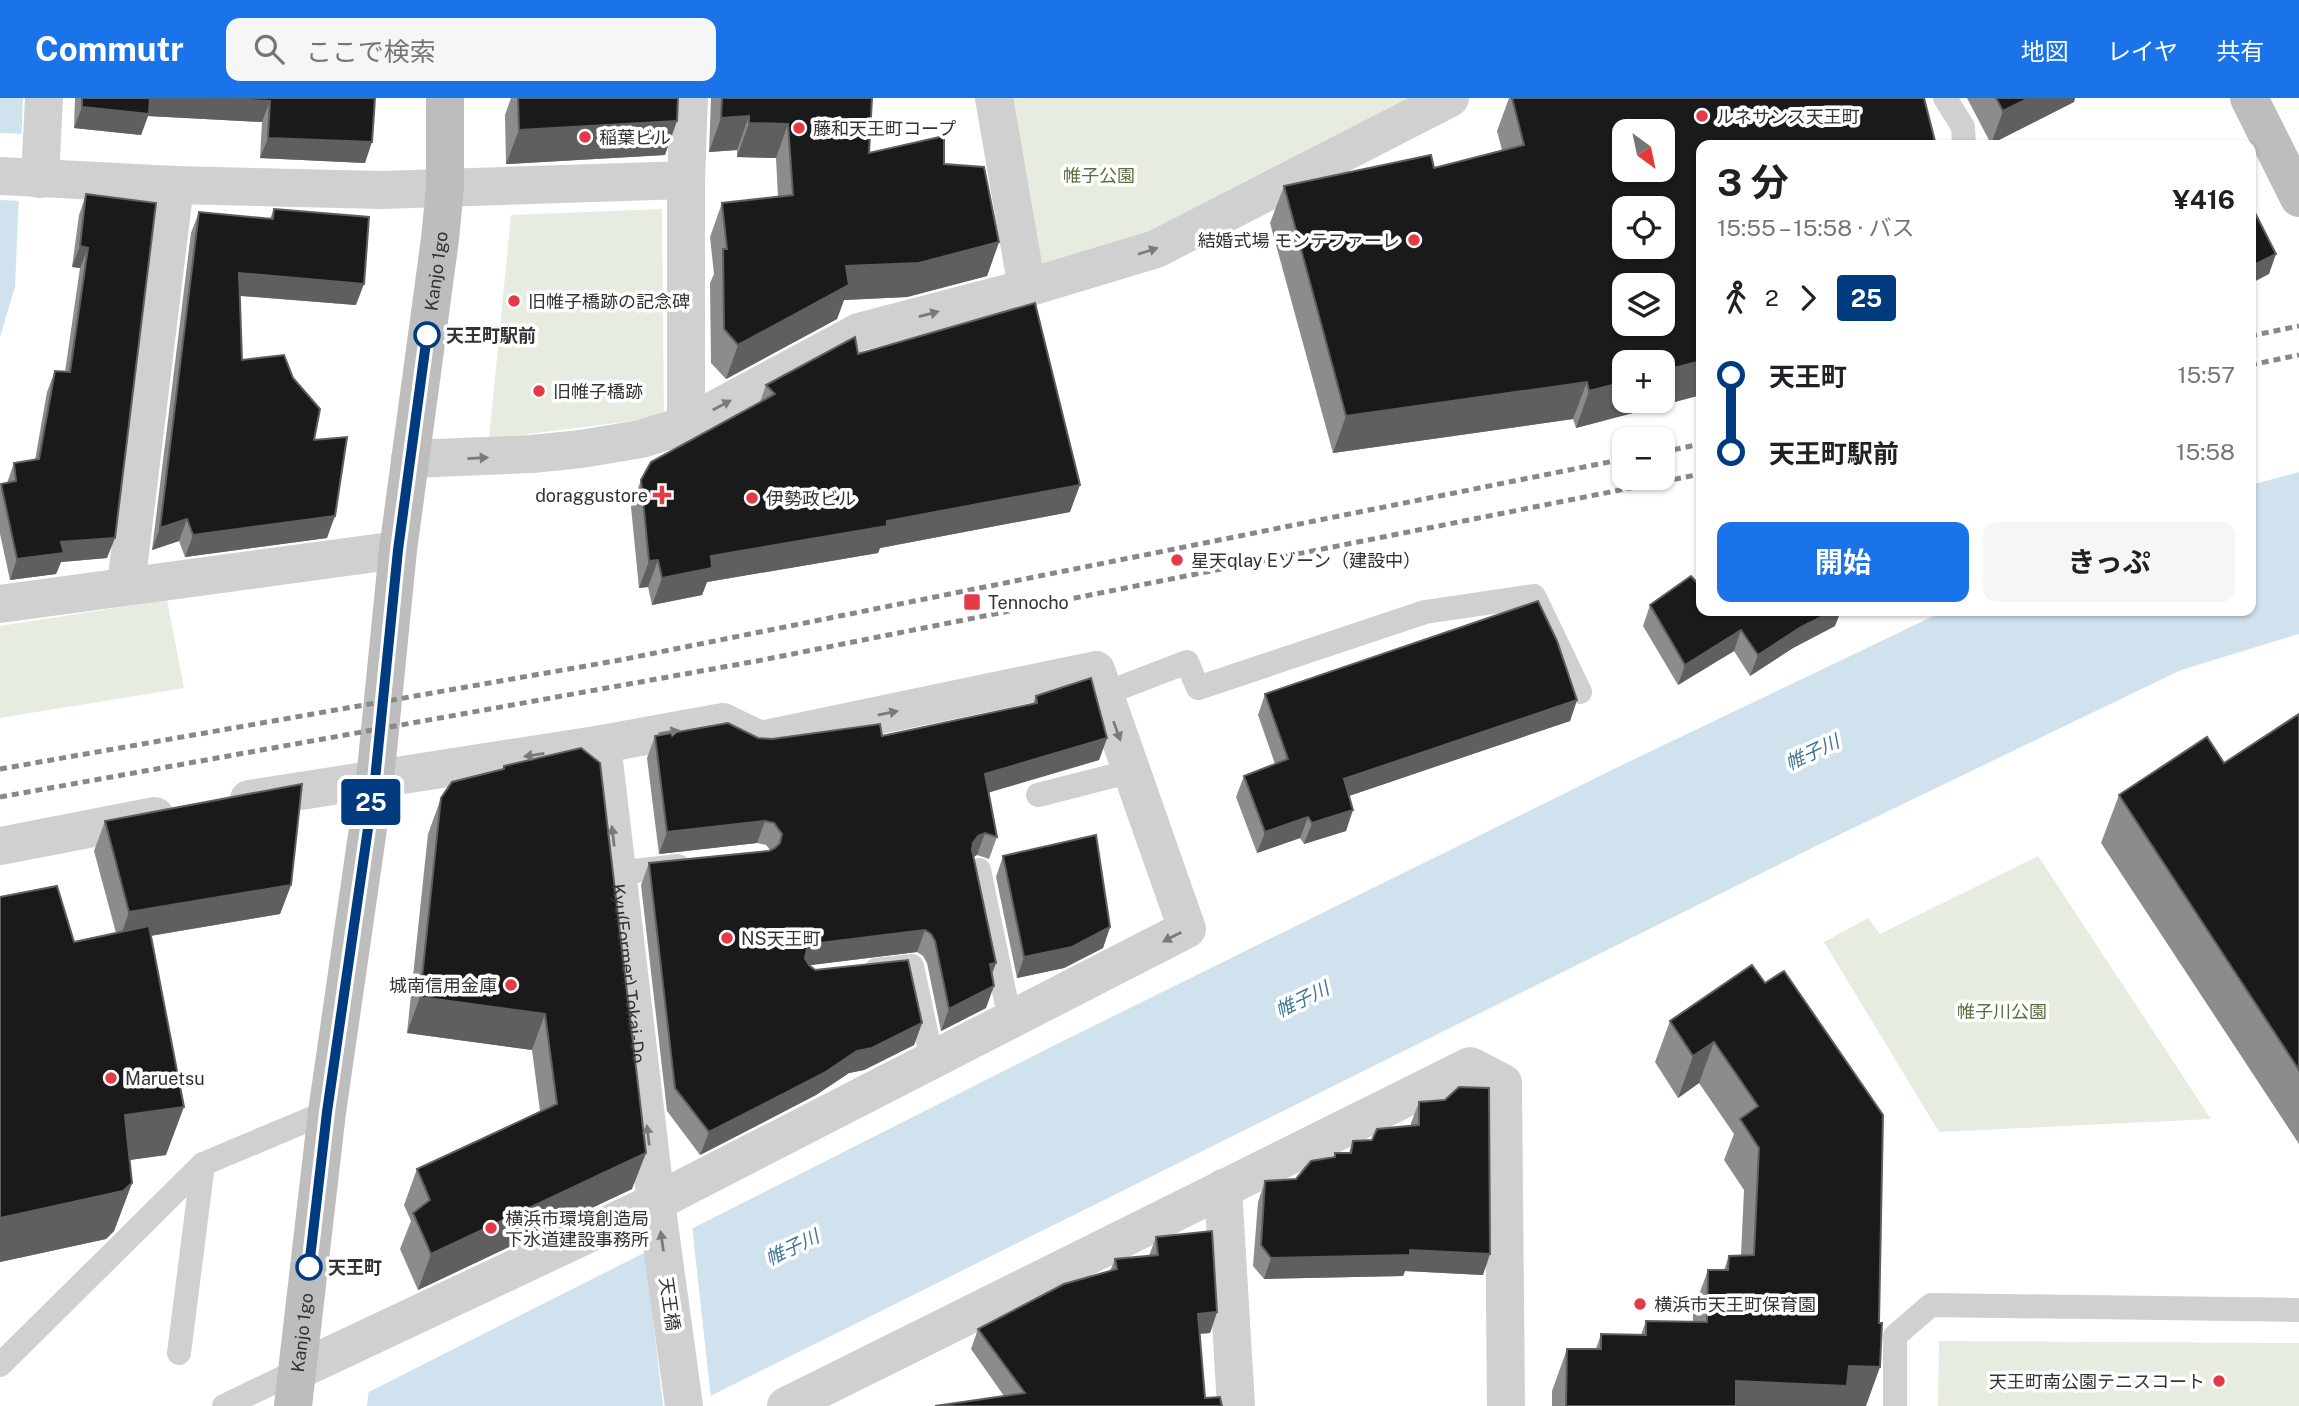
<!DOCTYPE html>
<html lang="ja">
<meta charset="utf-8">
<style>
:root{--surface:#fff;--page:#f6f6f6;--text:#202124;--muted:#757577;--accent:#1a73e8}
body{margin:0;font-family:"Public Sans","Noto Sans JP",sans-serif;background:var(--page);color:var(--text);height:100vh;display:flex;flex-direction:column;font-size:26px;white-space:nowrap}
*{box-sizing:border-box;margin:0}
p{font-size:23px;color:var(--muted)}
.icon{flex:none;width:38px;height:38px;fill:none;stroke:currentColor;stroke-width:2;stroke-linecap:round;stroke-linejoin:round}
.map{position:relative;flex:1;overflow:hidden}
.details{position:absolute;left:1696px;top:42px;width:560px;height:476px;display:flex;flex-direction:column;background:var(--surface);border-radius:14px;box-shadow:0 2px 5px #0004}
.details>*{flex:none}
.badge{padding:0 14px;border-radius:5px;font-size:24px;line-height:46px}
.needle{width:46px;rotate:147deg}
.buttons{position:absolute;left:1612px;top:21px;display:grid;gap:14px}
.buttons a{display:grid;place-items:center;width:63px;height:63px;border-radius:14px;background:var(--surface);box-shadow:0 2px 5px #0004;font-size:35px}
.map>.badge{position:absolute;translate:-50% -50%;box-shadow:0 0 0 4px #fff}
.legs{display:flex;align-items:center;gap:10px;height:77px;padding:0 21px;font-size:23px}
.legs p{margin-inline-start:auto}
.overview{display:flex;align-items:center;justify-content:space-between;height:119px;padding:0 21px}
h1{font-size:38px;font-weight:700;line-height:52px}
.action{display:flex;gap:14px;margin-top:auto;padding:14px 21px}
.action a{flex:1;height:80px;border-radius:14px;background:var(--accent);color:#fff;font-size:28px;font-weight:700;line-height:80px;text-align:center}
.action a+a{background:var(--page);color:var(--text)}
ul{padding:0 21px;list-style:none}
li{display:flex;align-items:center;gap:24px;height:77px;font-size:26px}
li i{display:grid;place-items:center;width:10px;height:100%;margin:0 9px;background:currentColor}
li i::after{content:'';width:18px;height:18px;margin:-9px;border:5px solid;border-radius:50%;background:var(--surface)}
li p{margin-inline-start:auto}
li:first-child i{background:linear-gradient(#0000 50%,currentColor 0)}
li:last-child i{background:linear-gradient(currentColor 50%,#0000 0)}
header{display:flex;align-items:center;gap:42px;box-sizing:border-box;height:98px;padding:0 35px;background:var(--accent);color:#fff}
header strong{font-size:33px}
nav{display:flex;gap:38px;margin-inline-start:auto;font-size:24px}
.search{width:490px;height:63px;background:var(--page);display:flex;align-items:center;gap:18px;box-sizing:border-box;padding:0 24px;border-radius:14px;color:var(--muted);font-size:26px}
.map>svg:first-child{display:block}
</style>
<header>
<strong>Commutr</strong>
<div class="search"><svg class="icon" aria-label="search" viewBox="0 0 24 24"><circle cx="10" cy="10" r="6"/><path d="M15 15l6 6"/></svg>ここで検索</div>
<nav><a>地図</a><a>レイヤ</a><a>共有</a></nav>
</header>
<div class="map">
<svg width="2299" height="1308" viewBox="0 0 2299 1308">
<rect width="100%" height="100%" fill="#fff"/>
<!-- green -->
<g fill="#e6ecdf">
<polygon points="1008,0 1426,0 1153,141 1033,180"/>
<polygon points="662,111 664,319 489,341 511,117"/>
<polygon points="167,502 184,590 0,620 0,528"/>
<polygon points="2038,758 2211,1021 1939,1034 1824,844 1868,820 1880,836"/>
<polygon points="1939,1243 2299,1245 2299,1308 1938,1308"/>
</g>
<!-- water -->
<g fill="#cfe2ee">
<polygon points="0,0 23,0 15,189 0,239"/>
<polygon points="2299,374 2299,536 2181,572 1818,747 690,1308 341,1308 1059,945 1622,667 1944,513 2250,513 2251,387"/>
</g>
<!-- pier -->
<g fill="#fff">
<polygon points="0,35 26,36 24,103 0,102"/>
<polygon points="692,1127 711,1301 698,1308 663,1308 645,1151"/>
<polygon points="369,1290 367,1308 337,1308 339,1305"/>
</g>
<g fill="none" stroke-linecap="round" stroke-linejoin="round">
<!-- lane -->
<g stroke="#d0d0d0" stroke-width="24">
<polyline points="1945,0 1963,29 1964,47"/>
<polyline points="1104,596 1187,564 1198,590 1425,514 1534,498 1580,594"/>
<polyline points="1038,697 1132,673"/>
<polyline points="979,772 1010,922"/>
<polyline points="617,775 678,768"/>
<polyline points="876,872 912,868 932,962"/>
<polyline points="179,1255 203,1066 327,1014"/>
<polyline points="0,1267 203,1066"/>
<polyline points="224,1308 297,1273"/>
<polyline points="1895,1308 1895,1238 1931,1207 2299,1212"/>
</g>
<!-- street -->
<g stroke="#d0d0d0" stroke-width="38">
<polyline points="994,0 1027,190"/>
<polyline points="0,78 175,87 382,92 686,82"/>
<polyline points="40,81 44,0"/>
<polyline points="686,327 686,82 689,0"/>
<polyline points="410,361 532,356 581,351 641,341 686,327 859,234 1027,190 1156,151 1450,0"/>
<polyline points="126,487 175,87"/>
<polyline points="0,506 398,452"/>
<path id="s1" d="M602,646L656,1104L684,1308"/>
<polyline points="249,701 602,646 723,624 760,642 1096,572 1187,831 656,1104 297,1273"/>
<polyline points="0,748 155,718"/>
<polyline points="1223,1090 1236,1308"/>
<polyline points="786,1308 1470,968 1503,985 1506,1308"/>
</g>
<!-- secondary -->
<g stroke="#bdbdbd" stroke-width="38">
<polyline points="2249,0 2299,100"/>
<path id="s2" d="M293,1308L327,1014L375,682L398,452L440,141L445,89V0"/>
</g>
<!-- rail -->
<g stroke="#888" stroke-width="5" stroke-dasharray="7 5" stroke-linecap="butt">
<polyline points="2250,238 2299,228"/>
<polyline points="2250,267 2299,257"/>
<polyline points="1662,354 1701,346"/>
<polyline points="0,671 620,562 1624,361"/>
<polyline points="0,699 757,563 1701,376"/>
</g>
</g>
<!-- wall -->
<g fill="#8c8c8c">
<polygon points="75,0 375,0 365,65 260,60 262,24 148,18 141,37 74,30"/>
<polygon points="511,0 678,0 665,57 506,66 505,17"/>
<polygon points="711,0 872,0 869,55 944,66 999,144 987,178 907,199 844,202 837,221 726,281 711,265 710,185 714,176 710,139 722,105 778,99 776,60 737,59 737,52 709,54"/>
<polygon points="1509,0 1924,0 1701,47 1701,297 1576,330 1573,321 1333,355 1270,125 1284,88 1434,70 1502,52 1497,33"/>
<polygon points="1967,0 2075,0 2074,4 1991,46"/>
<polygon points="86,96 107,460 61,464 56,476 10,482 0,436 0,390 1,386 7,385 14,365 35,362 47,294 55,273 65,274 80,170 72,169 79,117"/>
<polygon points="274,111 356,207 240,198 242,262 314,342 327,440 185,459 179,443 152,452 191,135 199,114 270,121"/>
<polygon points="858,256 1070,414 880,450 878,455 707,484 702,497 652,507 648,489 639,490 631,409 641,382 760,304 766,287"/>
<polygon points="1700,489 1835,528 1793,550 1750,578 1734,553 1678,587 1643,528 1650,507"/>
<polygon points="1265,596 1577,602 1570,623 1349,698 1346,733 1304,746 1300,740 1257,755 1236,699 1244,678 1275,666 1258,617"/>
<polygon points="1036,598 1107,640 1099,662 989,694 997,739 989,761 977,757 974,759 992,876 986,910 941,933 927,865 923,858 917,854 809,867 815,872 922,925 914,947 864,972 849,975 816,997 700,1057 667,1013 641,787 649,765 770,752 766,747 757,745 659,756 647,660 655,638 758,640 772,641 882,638 1033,606"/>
<polygon points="2299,616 2299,1046 2101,745 2119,697 2224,665"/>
<polygon points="504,668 632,1091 418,1192 400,1151 411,1123 404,1107 417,1071 540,1013 532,952 407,935 428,736 441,700 503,671"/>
<polygon points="105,723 291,787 280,816 151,838 166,1057 129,1062 132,1085 114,1133 106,1141 0,1164 0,799 74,844 116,835 94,753"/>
<polygon points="1003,758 1110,829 1103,850 1064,870 1017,880 996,779"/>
<polygon points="1752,867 1866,1308 1552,1308 1552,1293 1567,1251 1596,1251 1601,1236 1641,1237 1646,1223 1693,1224 1693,1213 1708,1172 1724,1172 1729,1158 1741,1157 1744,1092 1724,1062 1734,1036 1699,985 1678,1000 1655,964 1670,923"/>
<polygon points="1419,1004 1483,1177 1405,1173 1403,1178 1264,1181 1253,1168 1258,1104 1265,1083 1296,1081 1333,1059 1335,1055 1349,1055 1353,1043 1372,1042 1411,1028 1411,1025"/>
<polygon points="1156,1139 1217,1214 1210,1235 1200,1236 1205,1300 1222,1308 1004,1298 971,1251 978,1231 1110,1173 1115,1161 1149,1158"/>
</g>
<!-- shaded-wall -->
<g fill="#5f5f5f">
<polygon points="150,0 209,0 270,3 262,24 148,18 141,37 74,30 82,9"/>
<polygon points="2029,0 2075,0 2074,4 1991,46 2003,13"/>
<polygon points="749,18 737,52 709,54 721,20"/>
<polygon points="677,23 665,57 506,66 519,32"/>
<polygon points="749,25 788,26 776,60 737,59"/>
<polygon points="268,40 372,44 365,65 260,60"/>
<polygon points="999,144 987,178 907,199 844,202 837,221 726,281 738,247 846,168"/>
<polygon points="80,148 88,150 80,170 72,169"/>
<polygon points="2276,156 2269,176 2250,186 2250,169"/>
<polygon points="239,175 364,186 356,207 231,197"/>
<polygon points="1701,263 1701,297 1576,330 1589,293 1624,284 1624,303 1662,303 1662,273"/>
<polygon points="1587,284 1573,321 1333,355 1346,318"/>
<polygon points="1080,387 1070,414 880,450 878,455 707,484 702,497 652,507 662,480 711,458 887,423"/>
<polygon points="335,418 327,440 185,459 193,437"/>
<polygon points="187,421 179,443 152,452 160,430"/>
<polygon points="115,440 107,460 61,464 56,476 10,482 17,461 61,444"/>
<polygon points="658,462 648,489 639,490 649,463"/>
<polygon points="1833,513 1841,513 1835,528 1793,550 1750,578 1758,557 1801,529"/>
<polygon points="1741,532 1734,553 1678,587 1685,567"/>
<polygon points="1577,602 1570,623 1337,702 1344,681"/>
<polygon points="1107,640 1099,662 977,698 985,676"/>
<polygon points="1353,712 1346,733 1304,746 1312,725"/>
<polygon points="1308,719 1300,740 1257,755 1265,734"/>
<polygon points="765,723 757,745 659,756 667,734"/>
<polygon points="985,735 977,757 970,760 973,745 978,738"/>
<polygon points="291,787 280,816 119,843 129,814"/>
<polygon points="1110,829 1103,850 1064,870 1017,880 1024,859"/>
<polygon points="925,832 917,854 804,868 807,851 812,846"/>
<polygon points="996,865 988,887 990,866"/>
<polygon points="994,888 986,910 941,933 949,911"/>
<polygon points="420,899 545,916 532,952 407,935"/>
<polygon points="922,925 914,947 864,972 849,975 816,997 700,1057 709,1034 857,953"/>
<polygon points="1714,944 1699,985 1678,1000 1693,958"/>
<polygon points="184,1009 166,1057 108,1065 125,1017"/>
<polygon points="646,1055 632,1091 418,1192 431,1156"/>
<polygon points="132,1085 114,1133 106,1141 0,1164 0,1120"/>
<polygon points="1410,1152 1490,1156 1483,1177 1405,1173 1403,1178 1264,1181 1271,1160"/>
<polygon points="1217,1214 1210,1235 1191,1236 1198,1216"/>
<polygon points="1849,1268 1880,1269 1866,1308 1727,1308 1736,1283"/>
</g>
<!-- building -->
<g fill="#1a1a1a" stroke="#5f5f5f" stroke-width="2" fill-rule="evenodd">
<polygon points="82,0 150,0 149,16 82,9"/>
<polygon points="209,0 375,0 372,44 268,40 270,3"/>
<polygon points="518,0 678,0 677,23 519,32"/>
<polygon points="722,0 872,0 869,55 944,38 944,66 984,69 999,144 919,165 846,168 849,187 738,247 724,231 723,151 727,151 722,105 793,97 788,26 749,25 749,18 721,20"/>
<path d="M1512,0H1924L1936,47H1701V263L1662,273V264H1624V284L1589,293L1587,284L1346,318L1284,88L1431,57L1434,70L1524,47ZM1624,33H1662V72H1624ZM1624,110H1662V149H1624ZM1624,187H1662V226H1624Z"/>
<polygon points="1996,0 2029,0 2003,13"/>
<polygon points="86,96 156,105 115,440 61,444 64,455 17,461 1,386 16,383 14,365 39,361 55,273 70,274 88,150 80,148"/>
<polygon points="2250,105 2276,156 2250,169"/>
<polygon points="274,111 369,119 364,186 239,175 242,262 284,257 293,280 320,311 314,342 347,339 335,418 193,437 187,421 160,430 199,114 273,121"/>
<polygon points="1035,205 1080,387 887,423 887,428 711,458 712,470 662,480 658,462 649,463 641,382 651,364 775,296 766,287 855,239 858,256"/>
<polygon points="1691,478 1701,489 1701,513 1833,513 1801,529 1758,557 1741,532 1685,567 1650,507"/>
<polygon points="1538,503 1557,543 1577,602 1344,681 1353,712 1312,725 1308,719 1265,734 1244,678 1288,661 1265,596"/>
<polygon points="1091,580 1107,640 985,676 997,739 985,735 978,738 973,745 972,752 996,865 990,866 994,888 949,911 935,843 931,836 925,832 812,846 807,851 805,860 809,867 815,872 908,862 922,925 872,950 857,953 824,975 709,1034 675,990 649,765 769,753 775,750 780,745 782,736 774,725 765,723 667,734 655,638 728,625 758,640 772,641 880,626 882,638 1037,605 1036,598"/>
<polygon points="2299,616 2299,972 2119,697 2207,639 2224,665"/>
<polygon points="581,650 600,665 646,1055 431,1156 413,1115 430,1102 417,1071 557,1006 545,916 420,899 441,700 452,684 504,671 504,668"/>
<polygon points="302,686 291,787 129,814 105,723"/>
<polygon points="1096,737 1110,829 1072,849 1024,859 1003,758"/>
<polygon points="57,788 74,844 149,828 184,1009 125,1017 132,1085 123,1093 0,1120 0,799"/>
<polygon points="1752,867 1765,885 1784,873 1883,1017 1879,1225 1882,1225 1880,1269 1849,1268 1847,1288 1736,1283 1736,1308 1566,1308 1567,1251 1601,1251 1601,1236 1646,1237 1646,1223 1707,1224 1708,1172 1728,1172 1729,1158 1754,1157 1759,1050 1740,1021 1758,1008 1714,944 1693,958 1670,923"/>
<polygon points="1459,989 1489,990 1490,1156 1410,1152 1410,1157 1271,1160 1261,1147 1265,1083 1296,1081 1311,1063 1335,1059 1335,1055 1351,1055 1353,1043 1372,1042 1377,1031 1419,1027 1419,1004 1445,1002"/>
<polygon points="1212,1133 1217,1214 1198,1216 1205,1300 1220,1299 1222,1308 935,1308 1025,1295 978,1231 1064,1186 1117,1171 1115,1161 1158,1157 1156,1139"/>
</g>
<!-- one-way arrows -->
<defs><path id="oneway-solid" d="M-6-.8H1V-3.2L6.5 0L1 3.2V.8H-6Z" transform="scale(1.75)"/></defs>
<g fill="#7a7a7a">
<use href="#oneway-solid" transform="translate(1148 153) rotate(-18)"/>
<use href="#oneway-solid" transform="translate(929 216) rotate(-15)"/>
<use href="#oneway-solid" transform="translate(722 307) rotate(-28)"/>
<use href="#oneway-solid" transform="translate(478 360) rotate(-3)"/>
<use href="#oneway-solid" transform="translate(888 615) rotate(-12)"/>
<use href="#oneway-solid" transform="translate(1117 633) rotate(70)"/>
<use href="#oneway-solid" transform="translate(669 634) rotate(-10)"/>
<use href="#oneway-solid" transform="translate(534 657) rotate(171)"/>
<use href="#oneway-solid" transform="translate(613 738) rotate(-97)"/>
<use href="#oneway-solid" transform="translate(1172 839) rotate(153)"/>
<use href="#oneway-solid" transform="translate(648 1037) rotate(-97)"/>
<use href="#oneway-solid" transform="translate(662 1143) rotate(-98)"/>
</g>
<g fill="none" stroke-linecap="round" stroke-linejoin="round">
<defs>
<polyline id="line-1" points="309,1169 327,1014 375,682 398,452 427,237"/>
</defs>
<!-- line-1 casing -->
<use href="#line-1" stroke="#fff" stroke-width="16"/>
<!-- line-1 -->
<use href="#line-1" stroke="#003b80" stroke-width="10"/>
</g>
<!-- markers -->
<g fill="#e63946" stroke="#fff" stroke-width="2.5">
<circle cx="1702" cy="18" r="7"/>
<circle cx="799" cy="30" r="7"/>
<circle cx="585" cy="39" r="7"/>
<circle cx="1414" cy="142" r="7"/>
<circle cx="514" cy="203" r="7"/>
<circle cx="539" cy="293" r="7"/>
<path d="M658.5 386.5h7v7h7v7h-7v7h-7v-7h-7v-7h7z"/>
<circle cx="752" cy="400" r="7"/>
<circle cx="1177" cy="462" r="7"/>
<rect x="963" y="495" width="18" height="18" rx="3.5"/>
<circle cx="727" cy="840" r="7"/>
<circle cx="511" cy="887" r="7"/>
<circle cx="111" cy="980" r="7"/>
<circle cx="491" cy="1130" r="7"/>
<circle cx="1640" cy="1206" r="7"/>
<circle cx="2219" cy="1283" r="7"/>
</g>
<g fill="#fff" stroke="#003b80" stroke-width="3.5">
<circle cx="427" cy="237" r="12"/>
<circle cx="309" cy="1169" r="12"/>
</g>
<g text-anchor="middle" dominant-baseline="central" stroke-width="7" stroke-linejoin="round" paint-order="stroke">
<!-- poi labels -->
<g font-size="18" fill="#333" stroke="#fff" text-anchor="start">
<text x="1716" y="18">ルネサンス天王町</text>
<text x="813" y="30">藤和天王町コープ</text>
<text x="599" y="39">稲葉ビル</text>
<text x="1400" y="142" text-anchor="end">結婚式場 モンテファーレ</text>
<text x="528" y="203">旧帷子橋跡の記念碑</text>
<text x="553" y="293">旧帷子橋跡</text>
<text x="648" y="397" text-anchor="end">doraggustore</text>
<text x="766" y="400">伊勢政ビル</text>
<text x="1191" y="462">星天qlay Eゾーン（建設中）</text>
<text x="988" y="504">Tennocho</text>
<text x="741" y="840">NS天王町</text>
<text x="497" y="887" text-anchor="end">城南信用金庫</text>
<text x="125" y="980">Maruetsu</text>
<text x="505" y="1120">横浜市環境創造局<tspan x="505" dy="21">下水道建設事務所</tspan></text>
<text x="1654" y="1206">横浜市天王町保育園</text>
<text x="2205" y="1283" text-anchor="end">天王町南公園テニスコート</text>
</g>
<!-- park labels -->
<g font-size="18" fill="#56703f" stroke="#fff">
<text x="1099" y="77">帷子公園</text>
<text x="2002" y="913">帷子川公園</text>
</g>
<!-- street labels -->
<g font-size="18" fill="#333" stroke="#fff">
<text stroke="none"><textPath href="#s2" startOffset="1144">Kanjo 1go</textPath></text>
<text stroke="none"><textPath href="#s1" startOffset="231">Kyu(Former) Tokai-Do</textPath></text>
<text transform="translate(670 1206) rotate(82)">天王橋</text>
<text stroke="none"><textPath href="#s2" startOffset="74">Kanjo 1go</textPath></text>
</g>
<!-- stop labels -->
<g font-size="18" font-weight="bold" fill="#333" stroke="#fff" text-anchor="start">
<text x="446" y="237">天王町駅前</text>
<text x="328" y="1169">天王町</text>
</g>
<!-- water labels -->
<g font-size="19" font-style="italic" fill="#3f7597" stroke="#fff">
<text transform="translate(1812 654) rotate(-25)">帷子川</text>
<text transform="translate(1302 901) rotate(-26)">帷子川</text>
<text transform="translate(792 1149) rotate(-26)">帷子川</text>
</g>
</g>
</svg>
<div class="buttons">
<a><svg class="needle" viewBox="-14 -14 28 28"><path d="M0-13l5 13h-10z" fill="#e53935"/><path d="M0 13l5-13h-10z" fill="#757577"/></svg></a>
<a><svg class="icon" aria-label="locate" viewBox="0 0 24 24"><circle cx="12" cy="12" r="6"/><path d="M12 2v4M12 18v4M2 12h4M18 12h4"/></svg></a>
<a><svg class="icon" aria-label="layers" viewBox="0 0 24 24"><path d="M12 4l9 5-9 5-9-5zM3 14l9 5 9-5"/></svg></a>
<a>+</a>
<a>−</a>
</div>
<b class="badge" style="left:371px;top:704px;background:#003b80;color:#fff">25</b>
<section class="details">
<div class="overview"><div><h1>3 分</h1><p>15:55 – 15:58 · バス</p></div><b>¥416</b></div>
<div class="legs"><svg class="icon" aria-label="walk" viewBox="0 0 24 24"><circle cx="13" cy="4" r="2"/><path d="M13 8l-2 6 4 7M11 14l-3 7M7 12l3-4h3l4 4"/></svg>2<svg class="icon" aria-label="forward" viewBox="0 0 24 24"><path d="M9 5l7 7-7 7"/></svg><b class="badge" style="background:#003b80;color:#fff">25</b></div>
<ul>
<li><i style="color:#003b80"></i><b>天王町</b><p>15:57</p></li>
<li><i style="color:#003b80"></i><b>天王町駅前</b><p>15:58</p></li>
</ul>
<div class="action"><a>開始</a><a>きっぷ</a></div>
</section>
</div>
